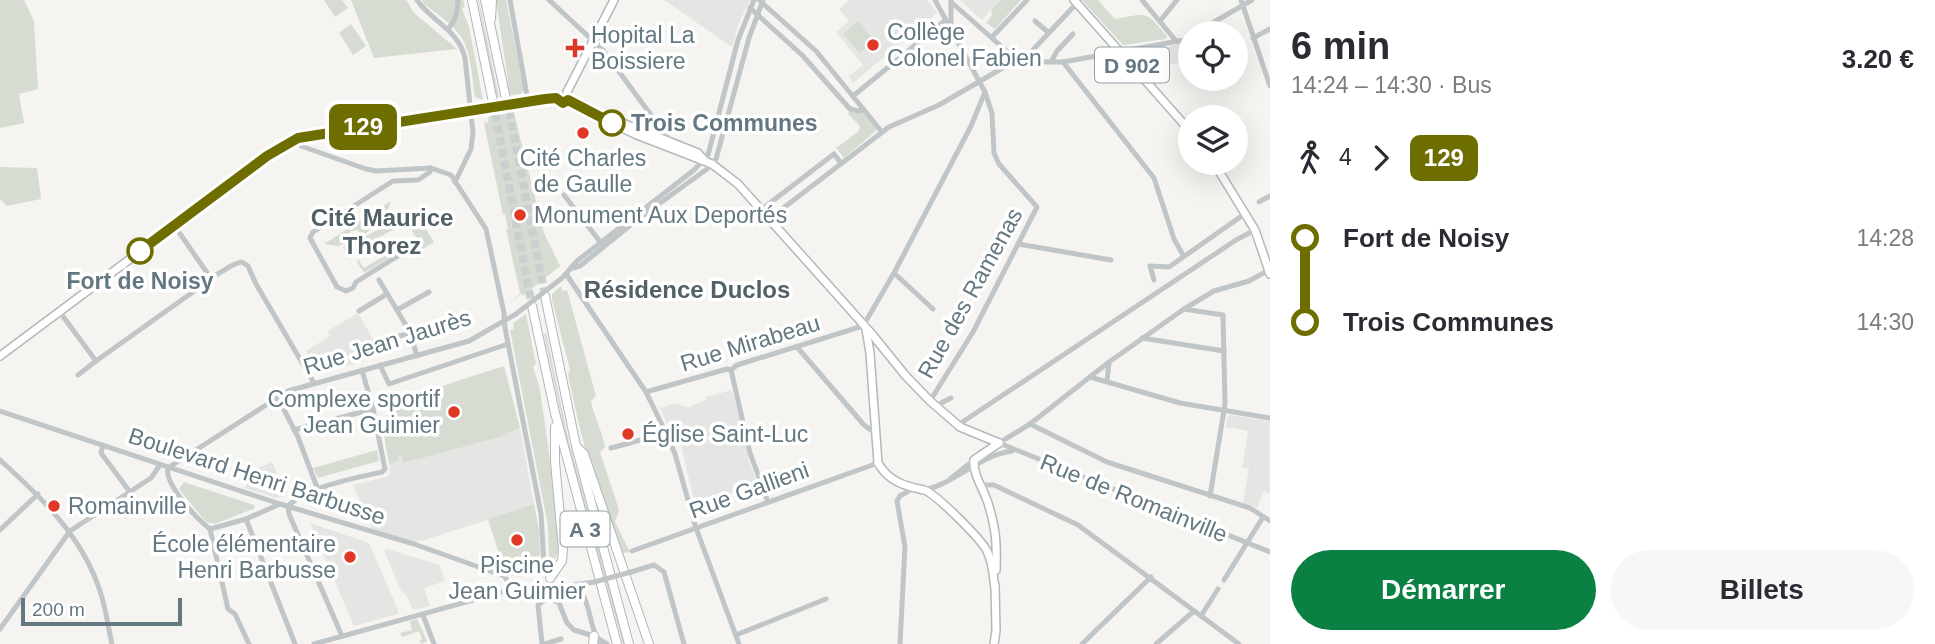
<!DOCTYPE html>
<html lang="fr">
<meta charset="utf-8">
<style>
:root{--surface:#fff;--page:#f7f7f7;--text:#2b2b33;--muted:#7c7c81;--accent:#0b8043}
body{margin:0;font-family:Arial,sans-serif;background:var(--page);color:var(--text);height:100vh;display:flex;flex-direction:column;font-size:26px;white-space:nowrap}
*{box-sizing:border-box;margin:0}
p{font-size:23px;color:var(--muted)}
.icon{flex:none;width:38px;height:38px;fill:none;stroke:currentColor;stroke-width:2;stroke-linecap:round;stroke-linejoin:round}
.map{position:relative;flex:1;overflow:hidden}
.sheet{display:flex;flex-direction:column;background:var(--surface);width:665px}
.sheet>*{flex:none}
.badge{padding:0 14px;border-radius:10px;font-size:24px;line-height:46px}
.fabs{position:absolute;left:1178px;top:21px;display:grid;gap:14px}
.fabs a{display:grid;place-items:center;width:70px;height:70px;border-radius:50%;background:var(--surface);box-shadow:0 7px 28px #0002;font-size:35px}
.scale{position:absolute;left:21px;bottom:18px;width:161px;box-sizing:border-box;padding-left:7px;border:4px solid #647882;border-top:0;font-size:19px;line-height:24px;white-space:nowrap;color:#647882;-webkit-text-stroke:5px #fff;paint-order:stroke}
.map>.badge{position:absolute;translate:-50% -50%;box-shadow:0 0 0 4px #fff}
.legs{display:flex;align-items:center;gap:10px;height:77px;padding:0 21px;font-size:23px}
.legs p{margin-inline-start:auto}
.headline{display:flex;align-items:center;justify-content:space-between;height:119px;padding:0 21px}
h1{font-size:38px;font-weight:600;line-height:52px}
.primary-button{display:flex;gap:14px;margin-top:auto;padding:14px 21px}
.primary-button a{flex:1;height:80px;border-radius:42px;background:var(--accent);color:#fff;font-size:28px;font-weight:600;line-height:80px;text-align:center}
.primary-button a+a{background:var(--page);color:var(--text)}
ul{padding:0 21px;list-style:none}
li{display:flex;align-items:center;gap:24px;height:84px;font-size:26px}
li i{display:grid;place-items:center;width:10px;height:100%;margin:0 9px;background:currentColor}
li i::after{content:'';width:18px;height:18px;margin:-9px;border:5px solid;border-radius:50%;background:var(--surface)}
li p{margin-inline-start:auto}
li:first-child i{background:linear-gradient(#0000 50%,currentColor 0)}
li:last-child i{background:linear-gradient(currentColor 50%,#0000 0)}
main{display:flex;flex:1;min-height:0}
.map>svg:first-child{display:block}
</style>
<main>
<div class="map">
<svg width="1270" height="644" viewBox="0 0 1270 644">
<rect width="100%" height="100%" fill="#f5f4f1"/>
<!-- built -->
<g fill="#e5e6e4">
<polygon points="664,0 750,0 739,23 732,47"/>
<polygon points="849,0 927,0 937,13 853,83 849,76 863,65 836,32 849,21 839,9"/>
<polygon points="960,0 999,0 982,20"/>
<polygon points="1183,43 1190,54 1190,61 1144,68 1133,55"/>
<polygon points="358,313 377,346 377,349 362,355 364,361 321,373 314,369 306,351 330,336 328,331"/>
<polygon points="732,390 741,421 749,461 758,485 695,505 678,433 672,433 660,408 675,403 689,408 692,405 706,400 706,397"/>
<polygon points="1230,415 1270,421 1270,494 1264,491 1257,508 1243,502 1249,469 1242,468 1248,431 1226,427 1227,418"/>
<polygon points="520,428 534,505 415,543 372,529 353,485 386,477 390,474 389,464 399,461 397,457 402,456 404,462 506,435 506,433"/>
<polygon points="272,462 279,478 285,497 275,498 245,488 251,471"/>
<polygon points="310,523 369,543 398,610 398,614 354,626"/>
<polygon points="387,549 440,565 445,581 424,588 430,606 413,610 406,594 401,591 387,558 384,551"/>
</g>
<!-- green -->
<g fill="#d7dcd2">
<polygon points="0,0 24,0 34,21 38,89 19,94 24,123 0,128"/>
<polygon points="324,0 342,0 348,8 335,17"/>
<polygon points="351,0 406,0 414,13 457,49 374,58"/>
<path d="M422,0H463L465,6L462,9L469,27L483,100L475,97C468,42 470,37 424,4Z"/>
<polygon points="478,0 479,0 499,97 496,97"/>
<polygon points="496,0 506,0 524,90 521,94 510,95"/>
<polygon points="1000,0 1021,0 995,29 986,23 992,15 991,10"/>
<path d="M1082,0H1098L1115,19C1148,13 1145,10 1167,36L1166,39L1123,45Z"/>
<polygon points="858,21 874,41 860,53 843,34"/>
<polygon points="351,24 366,46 353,55 339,33"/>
<polygon points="850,110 864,112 878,129 844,158 836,148 858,132 860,126 848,114"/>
<polygon points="514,113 544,233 560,266 523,296 522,293 509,304 520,293 506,229 508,229 505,214 503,215 484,123 488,122 489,116"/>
<polygon points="0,167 37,168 41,199 7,206 0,199"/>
<path d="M391,201C389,213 372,231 361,236L358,230L351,231L349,234L352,241L337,246L324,244Z"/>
<polygon points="415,212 434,242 423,249 408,224"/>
<polygon points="391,221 403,224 346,256 343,247 386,226"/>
<polygon points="414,238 415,242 364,273 357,262 358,259 364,268"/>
<path d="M561,286L563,291L567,290L596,396L591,401C594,417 602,430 605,447L600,452L619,510L615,522L630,552L623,553C596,498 580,434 568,374L570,370L552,300V294Z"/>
<polygon points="526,314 536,364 533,366 540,390 548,445 558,530 558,552 551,568 549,567 548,526 510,330 514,329 513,323"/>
<polygon points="546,333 569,442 625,644 623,644 567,443 544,334"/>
<polygon points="504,366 520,428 507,433 507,435 403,463 402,456 398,457 399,461 389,464 381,420 402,404 437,394 436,388"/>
<polygon points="377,450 379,461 318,478 313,468"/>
<polygon points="184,482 254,505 255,508 215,524 206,522 179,489"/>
<polygon points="534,504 539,530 540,555 524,576 518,577 505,573 488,519"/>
<polygon points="417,619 427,641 422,644 419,641 422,639 419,631 402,637 400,633 412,630 410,621"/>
</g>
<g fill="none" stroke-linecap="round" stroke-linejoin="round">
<!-- highway-tunnel -->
<g stroke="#cacfd0" stroke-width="8" stroke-dasharray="8 4" stroke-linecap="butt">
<polyline points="507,99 545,296"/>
<polyline points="493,102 532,306"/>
</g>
<defs>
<g id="major">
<polyline points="1074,0 1190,131"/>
<polyline points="567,92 614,0"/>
<polyline points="568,100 609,119"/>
<polyline points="522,101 556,98"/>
<polyline points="607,119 614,124 637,135 712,164 738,184 871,333 905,375 930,401 959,426"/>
<polyline points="620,122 698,153 704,160"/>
<polyline points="1214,163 1255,230 1270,274"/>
<path d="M866,329L870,353L878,463C889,482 905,486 924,490C935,493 981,539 987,551C993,562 993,576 995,588"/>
<polyline points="0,356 279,148 298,138 323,133 470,111"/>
<polyline points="960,427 999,443"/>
<path d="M996,570C997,543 996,529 988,503C983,488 973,475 974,460L999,443"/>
<polyline points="994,644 996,631 995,585"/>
</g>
<g id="highway">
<polyline points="472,0 493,102"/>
<polyline points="485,0 506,99"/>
<polyline points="491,19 492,0"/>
<polyline points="545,296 576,446 629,644"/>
<polyline points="532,306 555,413 617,644"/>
<polyline points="578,448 584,454 649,644"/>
<polyline points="550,578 562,561 563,549 555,462 555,427"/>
<polyline points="593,644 594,636"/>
</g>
</defs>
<!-- major casing -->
<use href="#major" stroke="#b3b8bb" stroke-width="10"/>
<!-- highway casing -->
<use href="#highway" stroke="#b3b7b9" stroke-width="10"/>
<!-- minor -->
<g stroke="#c0c5c7" stroke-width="5">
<path d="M417,0C432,22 458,29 465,58L473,133L471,149L455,182"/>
<polyline points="510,0 528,101"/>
<polyline points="549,0 603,50 671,142"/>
<polyline points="759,0 816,51 882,132"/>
<polyline points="951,0 951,27"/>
<polyline points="1142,0 1176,41"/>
<polyline points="1241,0 1270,86"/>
<polyline points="951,2 1019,62"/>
<polyline points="750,8 802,55 850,109 859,111 863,109"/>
<polyline points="1035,21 1049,33"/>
<polyline points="1160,21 1177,0"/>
<path d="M448,29C455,22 458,10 458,0"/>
<polyline points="1195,33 1252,0"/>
<polyline points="993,36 1027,0"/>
<polyline points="1253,38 1270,29"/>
<polyline points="1026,62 1030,53 1077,3"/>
<polyline points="1051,62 1057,51 1073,34"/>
<polyline points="1063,62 1154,178 1174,239 1183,255"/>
<polyline points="853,96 946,20"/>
<polyline points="298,138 301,146 366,169 376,171 431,168 451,175 486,229 504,313 505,328 541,514 544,566 554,588 549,597"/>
<polyline points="564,195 601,243"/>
<polyline points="1259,202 1270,196"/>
<polyline points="762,209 834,154 841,163"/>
<polyline points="769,219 889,127 939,105 1013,62 1063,62 1184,40 1190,36"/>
<polyline points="174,225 210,277"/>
<polyline points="417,244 356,282 353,288 346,291 337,287 310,238 313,232 393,181 418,180 430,172 431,168"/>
<polyline points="1018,244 1111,260"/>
<polyline points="573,268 580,266 638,219 707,169 716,159 749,38 763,0"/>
<polyline points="894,273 933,309"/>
<polyline points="566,274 646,392 666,433 675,454 696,528 739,644"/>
<polyline points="564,276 577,261 694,170 708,155 738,40 754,0"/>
<polyline points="379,280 410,332 417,356"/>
<polyline points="1154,280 1150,266 1169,267 1246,213"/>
<polyline points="1184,309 1223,315 1225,404 1210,496"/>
<polyline points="397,310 429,292"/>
<path d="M59,311L96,361L207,282L210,277C222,274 229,264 242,262L248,266L256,284L314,383"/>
<polyline points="359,311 387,294"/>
<polyline points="1142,338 1224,351"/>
<polyline points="382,341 448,322"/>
<polyline points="797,347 864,425 875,433"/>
<polyline points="380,365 389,384 508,344"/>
<polyline points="731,370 750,453 768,502"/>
<polyline points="78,375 96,361"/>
<polyline points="1090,377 1180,403 1270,418"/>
<polyline points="1107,381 1109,362"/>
<polyline points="646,392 727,369 731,370 737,365 863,326 894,273 971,126 985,92"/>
<polyline points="278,398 298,437 318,490"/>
<polyline points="930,401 973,332 1037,207 999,164 994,153 992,113 985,92 935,0"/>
<polyline points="935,406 951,398"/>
<polyline points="0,411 280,504 414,544 504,576 512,587 525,592 594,582"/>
<polyline points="1030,424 1107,462 1250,508 1270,521"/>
<polyline points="958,425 1236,240 1255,230"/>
<polyline points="294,430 373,409"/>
<polyline points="999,443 1030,424 1109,362 1184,309 1214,291 1249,281 1269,270"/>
<polyline points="999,443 1270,552"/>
<polyline points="103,445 101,453 130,492"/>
<polyline points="611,448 666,433"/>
<path d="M0,460C42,498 82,536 100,591C106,608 108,627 112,644"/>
<polyline points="171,466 288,391 469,341 516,314"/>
<path d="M168,467C163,483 197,519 210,529L246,519L280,504"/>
<polyline points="950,479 974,460"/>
<polyline points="981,485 994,485 1078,525 1239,644"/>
<path d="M925,490C957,482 980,455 1012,451"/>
<path d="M288,506C307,487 355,478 382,472L385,469L373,409L362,370"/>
<polyline points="288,506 289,514 342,636"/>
<polyline points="246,519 295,644"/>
<polyline points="210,529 228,609 235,614 249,644"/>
<polyline points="0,530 38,494"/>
<polyline points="632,551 878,463"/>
<polyline points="631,572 654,565 664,572 684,644"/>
<polyline points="1224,580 1263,517"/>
<path d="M523,594C543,599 569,592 584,597C591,612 591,631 600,644"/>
<polyline points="549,597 559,603 567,623 574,630 594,636 607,644"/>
<polyline points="423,615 434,644"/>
<polyline points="1201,616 1218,589"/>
<polyline points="0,629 70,531 151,478 160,465"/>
<polyline points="736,635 826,599"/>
<polyline points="314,644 510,590"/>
<polyline points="542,644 538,605 549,597"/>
<polyline points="545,644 561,639"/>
<polyline points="900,644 905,547 897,501 900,496 912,489"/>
<polyline points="1082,644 1151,577"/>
<polyline points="1156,644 1194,611"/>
</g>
<!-- major -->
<use href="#major" stroke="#fff" stroke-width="7"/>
<!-- highway -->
<use href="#highway" stroke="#fff" stroke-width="8"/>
<defs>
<polyline id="major-bridge" points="470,111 522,101"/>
</defs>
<!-- major-bridge casing -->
<use href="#major-bridge" stroke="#b3b8bb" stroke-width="10" stroke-linecap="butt"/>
<!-- minor-bridge -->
<g stroke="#c0c5c7" stroke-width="5">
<polyline points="516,314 562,278"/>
<polyline points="594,582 631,572"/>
</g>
<!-- major-bridge -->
<use href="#major-bridge" stroke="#fff" stroke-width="7"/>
</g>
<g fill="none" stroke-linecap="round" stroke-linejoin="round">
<defs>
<polyline id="line-1" points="140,251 267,156 298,138 545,99 556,98 563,103 568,100 612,123"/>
</defs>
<!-- line-1 casing -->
<use href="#line-1" stroke="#fff" stroke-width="16"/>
<!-- line-1 -->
<use href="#line-1" stroke="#6e6e00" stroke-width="10"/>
</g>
<!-- markers -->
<g fill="#e13725" stroke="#fff" stroke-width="2.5">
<circle cx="873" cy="45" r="7"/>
<path d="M571.5 37.5h7v7h7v7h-7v7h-7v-7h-7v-7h7z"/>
<circle cx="583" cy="133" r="7"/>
<circle cx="520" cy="215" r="7"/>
<circle cx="454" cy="412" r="7"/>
<circle cx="628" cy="434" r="7"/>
<circle cx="54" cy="506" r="7"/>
<circle cx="517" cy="540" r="7"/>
<circle cx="350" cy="557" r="7"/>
</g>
<g fill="#fff" stroke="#6e6e00" stroke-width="3.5">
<circle cx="612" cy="123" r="12"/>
<circle cx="140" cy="251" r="12"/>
</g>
<g text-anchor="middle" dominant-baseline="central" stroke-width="7" stroke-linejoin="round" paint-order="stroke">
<!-- shield labels -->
<g fill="#fff" stroke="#92a0a8" stroke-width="2">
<rect x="1095" y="47.5" width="74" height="35" rx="5"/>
<rect x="560.5" y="511.5" width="49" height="35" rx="5"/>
</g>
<g font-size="21" font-weight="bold" fill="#647882">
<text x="1132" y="65">D 902</text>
<text x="585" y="529">A 3</text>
</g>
<!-- poi labels -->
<g font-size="23" fill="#647882" stroke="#fff" text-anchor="start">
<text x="887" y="32">Collège<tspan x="887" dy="26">Colonel Fabien</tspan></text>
<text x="591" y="35">Hopital La<tspan x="591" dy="26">Boissiere</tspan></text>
<text x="583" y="158" text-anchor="middle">Cité Charles<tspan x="583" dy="26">de Gaulle</tspan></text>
<text x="534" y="215">Monument Aux Deportés</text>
<text x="440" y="399" text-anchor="end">Complexe sportif<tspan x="440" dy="26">Jean Guimier</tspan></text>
<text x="642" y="434">Église Saint-Luc</text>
<text x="68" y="506">Romainville</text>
<text x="336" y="544" text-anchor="end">École élémentaire<tspan x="336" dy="26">Henri Barbusse</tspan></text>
<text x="517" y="565" text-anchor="middle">Piscine<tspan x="517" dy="26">Jean Guimier</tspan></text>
</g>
<!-- stop labels -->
<g font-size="23" font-weight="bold" fill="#647882" stroke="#fff" text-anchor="start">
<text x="631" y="123">Trois Communes</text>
<text x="140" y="281" text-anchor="middle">Fort de Noisy</text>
</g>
<!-- street labels -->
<g font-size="23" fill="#647882" stroke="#fff">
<text transform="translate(970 293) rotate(-61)">Rue des Ramenas</text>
<text transform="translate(387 342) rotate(-17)">Rue Jean Jaurès</text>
<text transform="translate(750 343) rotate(-17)">Rue Mirabeau</text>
<text transform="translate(257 476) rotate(18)">Boulevard Henri Barbusse</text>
<text transform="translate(749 490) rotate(-20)">Rue Gallieni</text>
<text transform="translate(1134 498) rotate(22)">Rue de Romainville</text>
</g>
<!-- neighbourhood labels -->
<g font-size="24" font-weight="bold" fill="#526067" stroke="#fff">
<text x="382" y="217">Cité Maurice<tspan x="382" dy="28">Thorez</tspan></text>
<text x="687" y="289">Résidence Duclos</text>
</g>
</g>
</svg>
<div class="fabs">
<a><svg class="icon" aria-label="locate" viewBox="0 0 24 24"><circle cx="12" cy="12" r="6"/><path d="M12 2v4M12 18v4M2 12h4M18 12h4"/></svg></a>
<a><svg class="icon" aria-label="layers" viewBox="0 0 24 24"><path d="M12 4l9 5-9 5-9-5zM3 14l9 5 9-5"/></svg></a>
</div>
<div class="scale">200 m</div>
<b class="badge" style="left:363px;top:127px;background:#6e6e00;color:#fff">129</b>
</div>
<section class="sheet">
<div class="headline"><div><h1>6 min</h1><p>14:24 – 14:30 · Bus</p></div><b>3.20 €</b></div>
<div class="legs"><svg class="icon" aria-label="walk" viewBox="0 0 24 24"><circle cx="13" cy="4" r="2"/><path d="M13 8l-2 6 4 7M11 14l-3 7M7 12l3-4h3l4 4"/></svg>4<svg class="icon" aria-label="forward" viewBox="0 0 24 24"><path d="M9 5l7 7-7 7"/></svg><b class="badge" style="background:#6e6e00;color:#fff">129</b></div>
<ul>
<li><i style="color:#6e6e00"></i><b>Fort de Noisy</b><p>14:28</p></li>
<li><i style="color:#6e6e00"></i><b>Trois Communes</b><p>14:30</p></li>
</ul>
<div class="primary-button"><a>Démarrer</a><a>Billets</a></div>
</section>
</main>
